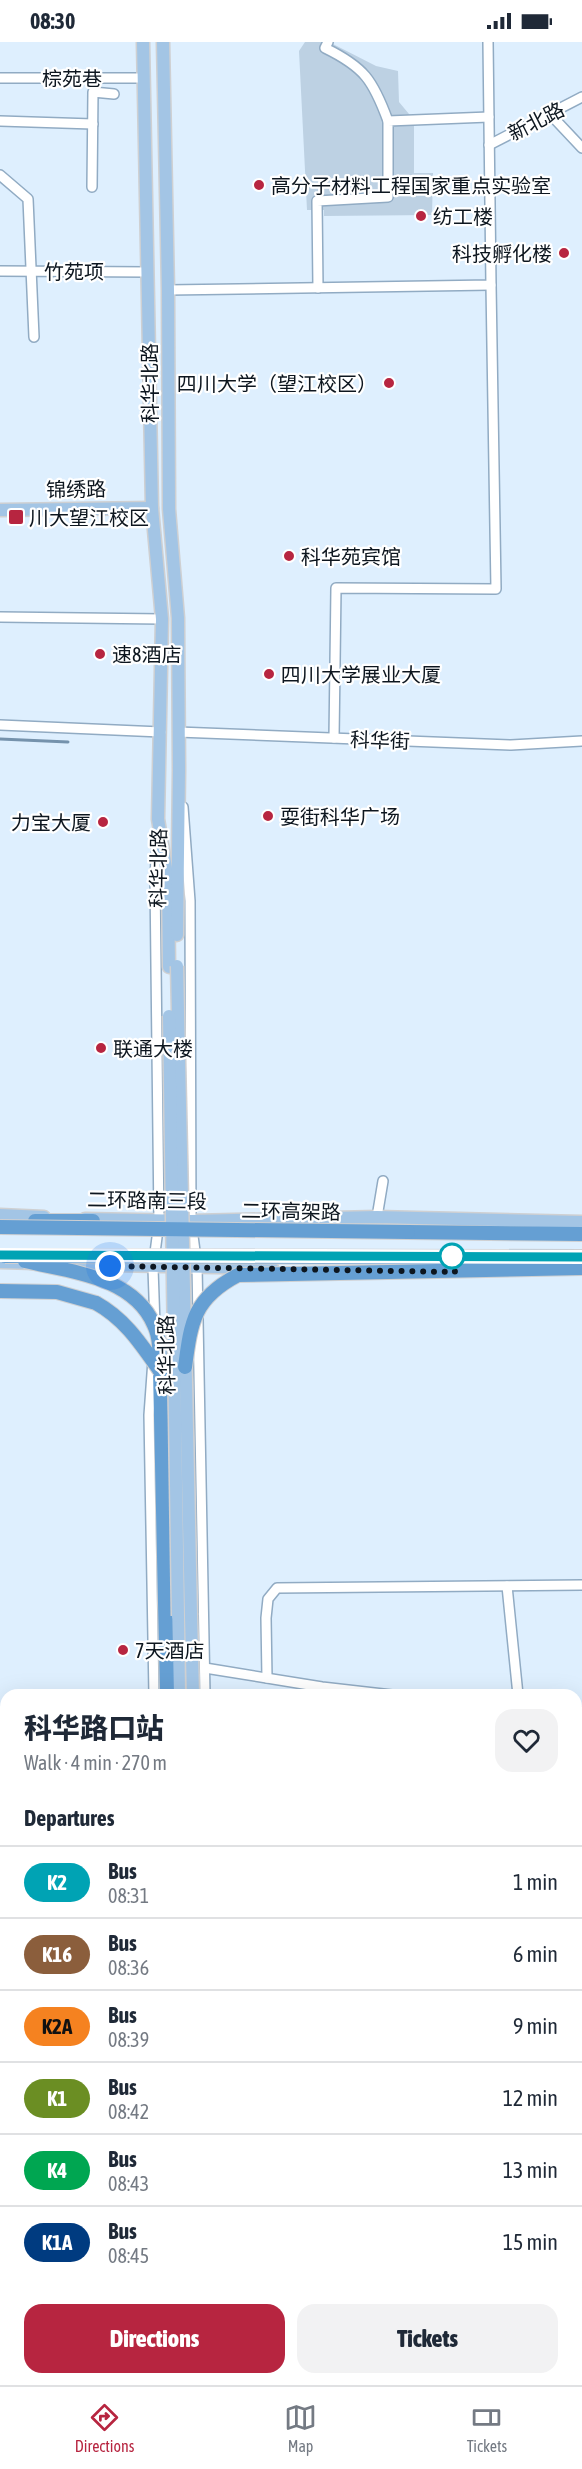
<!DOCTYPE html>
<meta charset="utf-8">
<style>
:root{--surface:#fff;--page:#f2f2f3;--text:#1f2937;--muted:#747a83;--line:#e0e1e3;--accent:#b72540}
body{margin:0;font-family:"Asap Condensed","Noto Sans SC",sans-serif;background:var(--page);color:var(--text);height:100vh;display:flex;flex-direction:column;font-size:22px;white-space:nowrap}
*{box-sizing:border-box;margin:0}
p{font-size:20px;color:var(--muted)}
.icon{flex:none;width:33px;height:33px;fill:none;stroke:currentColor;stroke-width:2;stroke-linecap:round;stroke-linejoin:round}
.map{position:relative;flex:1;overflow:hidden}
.panel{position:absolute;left:0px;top:1647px;width:582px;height:696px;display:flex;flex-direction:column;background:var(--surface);border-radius:18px 18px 0 0;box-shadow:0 6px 24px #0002}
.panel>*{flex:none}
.badge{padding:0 12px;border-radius:20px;font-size:21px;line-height:39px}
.you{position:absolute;width:30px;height:30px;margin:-15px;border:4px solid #fff;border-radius:50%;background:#1a73e8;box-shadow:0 0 0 9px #1a73e833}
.map>.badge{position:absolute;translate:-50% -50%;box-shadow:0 0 0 3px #fff}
h2{padding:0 24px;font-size:22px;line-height:54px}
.round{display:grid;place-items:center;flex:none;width:63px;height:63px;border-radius:18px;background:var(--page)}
.summary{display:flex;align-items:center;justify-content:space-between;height:102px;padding:0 24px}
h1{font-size:28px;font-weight:800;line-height:45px}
.button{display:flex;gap:12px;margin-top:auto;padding:12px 24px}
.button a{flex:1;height:69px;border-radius:18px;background:var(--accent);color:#fff;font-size:24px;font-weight:800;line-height:69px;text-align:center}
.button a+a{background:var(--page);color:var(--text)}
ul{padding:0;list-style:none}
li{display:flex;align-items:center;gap:18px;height:72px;padding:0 24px;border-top:2px solid var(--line)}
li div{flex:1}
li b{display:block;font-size:22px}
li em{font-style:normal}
li .badge{min-width:66px;font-weight:700;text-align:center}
.status{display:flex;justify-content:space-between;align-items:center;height:42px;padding:0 30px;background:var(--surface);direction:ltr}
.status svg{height:16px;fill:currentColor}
.tab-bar{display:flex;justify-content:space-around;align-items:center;height:84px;border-top:2px solid var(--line);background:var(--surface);font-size:16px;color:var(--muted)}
.tab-bar a{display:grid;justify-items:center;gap:3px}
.tab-bar .current{color:var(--accent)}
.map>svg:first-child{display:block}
</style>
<div class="status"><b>08:30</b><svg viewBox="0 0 49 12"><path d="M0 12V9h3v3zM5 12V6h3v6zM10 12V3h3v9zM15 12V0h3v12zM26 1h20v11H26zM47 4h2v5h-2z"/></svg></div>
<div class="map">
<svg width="582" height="2343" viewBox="0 0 582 2343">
<rect width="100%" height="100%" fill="#deeffe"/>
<!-- green -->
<polygon fill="#bdd1e3" points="305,0 329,0 376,24 398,29 399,60 414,78 414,131 433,131 432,173 324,174 324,168 307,168 299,9"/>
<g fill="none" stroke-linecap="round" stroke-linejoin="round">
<!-- stream -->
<polyline stroke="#7592ac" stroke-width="3" points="0,697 68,700"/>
<defs>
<g id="minor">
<path d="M328,0L325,6C364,25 373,38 388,79"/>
<polyline points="0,36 143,36"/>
<polyline points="550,72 582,106"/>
<polyline points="0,79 93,82"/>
<polyline points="489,103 582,55"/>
<polyline points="0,133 28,157 34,295"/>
<polyline points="92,145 93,50 114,52"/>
<polyline points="0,229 148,230"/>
<polyline points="318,246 317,159 388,155 388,79 489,75"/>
<polyline points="168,248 491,243 488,0"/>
<polyline points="0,575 162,577"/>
<polyline points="0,683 161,690"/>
<polyline points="178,690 511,703 582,699"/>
<polyline points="334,696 336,546 496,547 491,243"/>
<polyline points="183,765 190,859 191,1179 197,1224 205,1653"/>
<polyline points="377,1175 383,1139"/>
<polyline points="155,1284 153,1226 159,1180 155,837 157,797"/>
<polyline points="153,1318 149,1373 154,1653"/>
<polyline points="507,1544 518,1653"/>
<polyline points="205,1626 322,1645 392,1653"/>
<polyline points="267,1636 266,1576 268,1557 277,1546 582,1543"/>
<polyline points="576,1671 582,1670"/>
<polyline points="0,1791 6,1791"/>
<polyline points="576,1793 582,1793"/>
<polyline points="0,1987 6,1987"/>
<polyline points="576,2090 582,2092"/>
</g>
<g id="major">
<polyline points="143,0 152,466 162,577 158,777 168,839 169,925"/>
<polyline points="163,0 168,248 169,467 178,576 179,728 177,893"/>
<polyline points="0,468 152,466"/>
<polyline points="0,1173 44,1175"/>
<polyline points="85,1177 191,1179 377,1175 582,1180"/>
<polyline points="0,1220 35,1221"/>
<polyline points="58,1222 272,1226"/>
<polyline points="191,1573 193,1653"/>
<polyline points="178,1574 179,1653"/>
<polyline points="162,2343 162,2337"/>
<polyline points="185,2343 185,2337"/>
</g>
<g id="highway">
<polyline points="35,1179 93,1179"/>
<polyline points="408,1190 582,1192"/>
<polyline points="0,1249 57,1250 96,1261"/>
<polyline points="160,1329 167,1653"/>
</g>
</defs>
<!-- minor casing -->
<use href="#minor" stroke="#91abc3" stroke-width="12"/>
<!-- major casing -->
<use href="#major" stroke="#cfd0d2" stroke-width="15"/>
<!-- highway casing -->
<use href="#highway" stroke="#cfd0d2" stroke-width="16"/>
<!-- minor -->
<use href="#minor" stroke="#fff" stroke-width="9"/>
<!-- major -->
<use href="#major" stroke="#a3c5e5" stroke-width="12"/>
<!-- highway -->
<use href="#highway" stroke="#659fd3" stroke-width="14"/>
<defs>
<g id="major-bridge">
<polyline points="177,924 191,1573"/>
<polyline points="169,974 178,1574"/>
</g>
<g id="highway-bridge">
<polyline points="0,1185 408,1190"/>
<polyline points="5,1214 582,1215"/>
<path d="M25,1219C70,1230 133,1234 154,1283C161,1297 159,1315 160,1329"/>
<path d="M96,1261C125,1277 141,1302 160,1329"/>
<path d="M185,1325C191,1279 194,1256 238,1233L582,1226"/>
</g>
</defs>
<!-- major-bridge casing -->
<use href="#major-bridge" stroke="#cfd0d2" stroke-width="15" stroke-linecap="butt"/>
<!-- highway-bridge casing -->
<use href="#highway-bridge" stroke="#cfd0d2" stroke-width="16" stroke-linecap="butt"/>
<!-- major-bridge -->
<use href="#major-bridge" stroke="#a3c5e5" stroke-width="12"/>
<!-- highway-bridge -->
<use href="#highway-bridge" stroke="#659fd3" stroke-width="14"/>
</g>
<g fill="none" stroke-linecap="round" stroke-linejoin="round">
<defs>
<polyline id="line" points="0,1213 582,1215"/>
</defs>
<!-- line casing -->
<use href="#line" stroke="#fff" stroke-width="14"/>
<!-- line -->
<use href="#line" stroke="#00a3b4" stroke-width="9"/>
<!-- walk -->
<polyline stroke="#0d161f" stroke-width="6" stroke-dasharray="0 10.8" points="110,1224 455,1230 452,1214"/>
</g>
<!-- markers -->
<g fill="#b72540" stroke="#fff" stroke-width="2">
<circle cx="259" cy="143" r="6"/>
<circle cx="421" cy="174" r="6"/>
<circle cx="564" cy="211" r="6"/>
<circle cx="389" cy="341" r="6"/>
<rect x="8" y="467" width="16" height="16" rx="3"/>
<circle cx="289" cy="514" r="6"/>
<circle cx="100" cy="612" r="6"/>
<circle cx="269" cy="632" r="6"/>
<circle cx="268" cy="774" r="6"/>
<circle cx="103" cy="780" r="6"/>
<circle cx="101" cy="1006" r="6"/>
<circle cx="123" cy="1608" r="6"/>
</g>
<circle fill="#fff" stroke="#00a3b4" stroke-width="3" cx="452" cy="1214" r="12"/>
<g text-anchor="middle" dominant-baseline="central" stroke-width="4.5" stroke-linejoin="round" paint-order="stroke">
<!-- street labels -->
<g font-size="20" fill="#0d161f" stroke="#fff">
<text x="72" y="36">棕苑巷</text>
<text transform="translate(536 79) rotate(-27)">新北路</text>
<text x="74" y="229">竹苑项</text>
<text transform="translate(149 341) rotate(-90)">科华北路</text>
<text transform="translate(76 447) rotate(-1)">锦绣路</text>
<text transform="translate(380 698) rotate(2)">科华街</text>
<text transform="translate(158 826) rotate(-89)">科华北路</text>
<text transform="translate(147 1158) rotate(1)">二环路南三段</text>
<text transform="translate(291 1169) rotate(1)">二环高架路</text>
<text transform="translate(166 1313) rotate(-91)">科华北路</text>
</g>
<!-- poi labels -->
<g font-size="20" fill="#0d161f" stroke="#fff" text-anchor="start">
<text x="271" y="143">高分子材料工程国家重点实验室</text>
<text x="433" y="174">纺工楼</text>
<text x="552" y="211" text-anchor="end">科技孵化楼</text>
<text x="377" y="341" text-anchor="end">四川大学（望江校区）</text>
<text x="29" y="475">川大望江校区</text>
<text x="301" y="514">科华苑宾馆</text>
<text x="112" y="612">速8酒店</text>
<text x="281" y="632">四川大学展业大厦</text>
<text x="280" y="774">耍街科华广场</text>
<text x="91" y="780" text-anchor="end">力宝大厦</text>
<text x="113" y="1006">联通大楼</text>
<text x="135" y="1608">7天酒店</text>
</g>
</g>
</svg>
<div class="you" style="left:110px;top:1224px"></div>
<section class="panel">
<div class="summary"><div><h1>科华路口站</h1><p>Walk · 4 min · 270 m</p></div><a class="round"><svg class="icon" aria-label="heart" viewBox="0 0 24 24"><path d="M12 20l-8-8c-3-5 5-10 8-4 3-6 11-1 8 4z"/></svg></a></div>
<h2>Departures</h2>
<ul>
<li><span class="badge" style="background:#00a3b4;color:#fff">K2</span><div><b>Bus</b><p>08:31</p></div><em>1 min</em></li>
<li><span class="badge" style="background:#8b5e3c;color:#fff">K16</span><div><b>Bus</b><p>08:36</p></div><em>6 min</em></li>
<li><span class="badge" style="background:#f58220;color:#111">K2A</span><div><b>Bus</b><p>08:39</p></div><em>9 min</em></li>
<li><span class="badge" style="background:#6b8e23;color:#fff">K1</span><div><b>Bus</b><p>08:42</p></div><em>12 min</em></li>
<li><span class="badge" style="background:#00a651;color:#fff">K4</span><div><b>Bus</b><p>08:43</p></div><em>13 min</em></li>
<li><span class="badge" style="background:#003b80;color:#fff">K1A</span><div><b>Bus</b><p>08:45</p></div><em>15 min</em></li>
</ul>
<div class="button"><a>Directions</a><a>Tickets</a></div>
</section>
</div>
<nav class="tab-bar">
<a class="current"><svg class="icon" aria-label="directions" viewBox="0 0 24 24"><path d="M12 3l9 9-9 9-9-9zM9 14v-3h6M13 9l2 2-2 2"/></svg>Directions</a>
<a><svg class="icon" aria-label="map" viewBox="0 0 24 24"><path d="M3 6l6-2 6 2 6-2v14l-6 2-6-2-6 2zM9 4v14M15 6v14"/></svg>Map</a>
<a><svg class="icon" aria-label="tickets" viewBox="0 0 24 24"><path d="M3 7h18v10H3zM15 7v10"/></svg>Tickets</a>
</nav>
